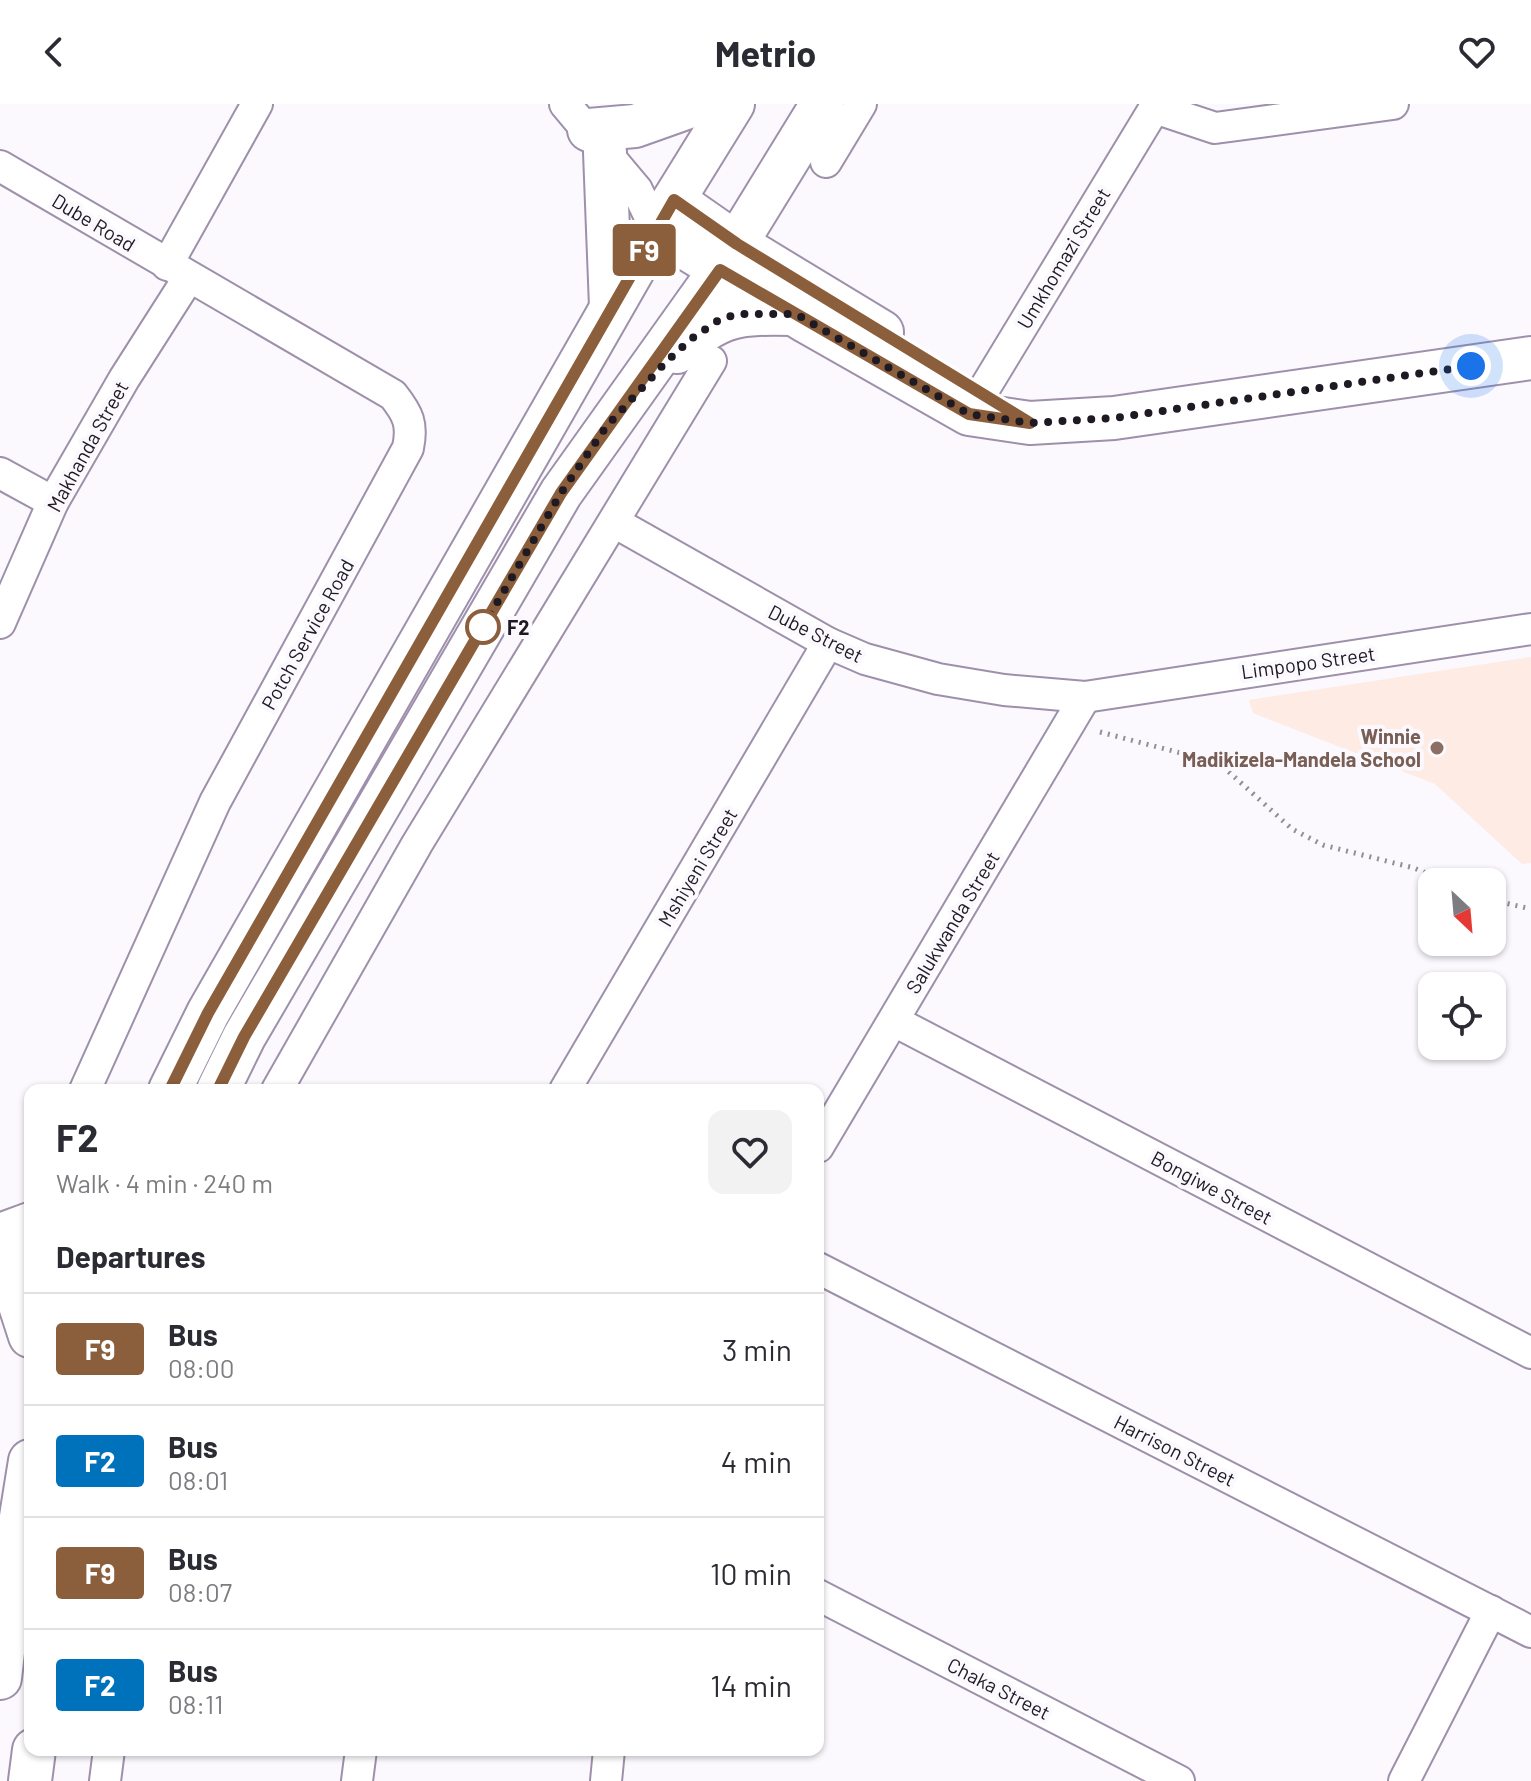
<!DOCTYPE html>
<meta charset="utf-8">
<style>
:root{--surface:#fff;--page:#f2f2f3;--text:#2b2b33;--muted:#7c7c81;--line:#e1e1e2}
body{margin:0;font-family:Barlow,sans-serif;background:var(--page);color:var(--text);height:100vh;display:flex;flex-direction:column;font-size:30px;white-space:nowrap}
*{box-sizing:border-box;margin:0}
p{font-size:26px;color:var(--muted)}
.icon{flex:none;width:44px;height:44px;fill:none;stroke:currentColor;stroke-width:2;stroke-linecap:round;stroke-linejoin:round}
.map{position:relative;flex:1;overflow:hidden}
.details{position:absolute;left:24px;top:980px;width:800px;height:672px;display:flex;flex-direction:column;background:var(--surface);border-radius:16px;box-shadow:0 2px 6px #0004}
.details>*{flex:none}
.badge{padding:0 16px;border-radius:6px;font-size:28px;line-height:52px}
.needle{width:52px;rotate:154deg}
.buttons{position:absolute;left:1418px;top:764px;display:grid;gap:16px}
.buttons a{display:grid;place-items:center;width:88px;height:88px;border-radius:16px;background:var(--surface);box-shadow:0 2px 6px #0004;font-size:40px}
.you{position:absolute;width:40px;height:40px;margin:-20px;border:6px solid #fff;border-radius:50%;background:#1a73e8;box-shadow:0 0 0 12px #1a73e833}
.map>.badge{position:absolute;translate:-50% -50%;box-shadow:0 0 0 4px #fff}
h2{padding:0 32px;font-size:30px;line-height:72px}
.round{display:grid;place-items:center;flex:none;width:84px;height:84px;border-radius:16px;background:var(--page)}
.summary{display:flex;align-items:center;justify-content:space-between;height:136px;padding:0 32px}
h1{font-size:38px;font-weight:700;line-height:60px}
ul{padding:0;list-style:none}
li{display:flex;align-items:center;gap:24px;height:112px;padding:0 32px;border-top:2px solid var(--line)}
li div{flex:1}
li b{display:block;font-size:30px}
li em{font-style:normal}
li .badge{min-width:88px;font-weight:700;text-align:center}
header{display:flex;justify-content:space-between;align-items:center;height:104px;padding:0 32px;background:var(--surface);font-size:36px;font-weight:700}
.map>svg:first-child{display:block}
</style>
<header><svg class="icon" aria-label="back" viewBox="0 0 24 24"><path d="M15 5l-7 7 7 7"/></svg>Metrio<svg class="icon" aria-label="heart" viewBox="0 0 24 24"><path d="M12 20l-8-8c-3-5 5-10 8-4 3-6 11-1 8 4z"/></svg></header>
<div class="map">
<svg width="1531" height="1677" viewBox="0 0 1531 1677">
<rect width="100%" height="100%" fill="#fbf8fe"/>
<!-- education -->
<polygon fill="#feebe3" points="1531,553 1531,759 1522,760 1435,680 1253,609 1249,596"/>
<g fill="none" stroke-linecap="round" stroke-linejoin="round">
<defs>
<g id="street">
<polyline points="565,0 637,86 656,126"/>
<polyline points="1155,4 1215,24 1393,0"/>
<polyline points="826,58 861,0"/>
<path d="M0,62L393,291C408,310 413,320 408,344L215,698L85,986"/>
<polyline points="167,161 257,0"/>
<polyline points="969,310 1157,0"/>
<polyline points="0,369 53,398"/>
<polyline points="614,418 828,539 865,555 938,575 1004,586 1085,593 1531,525"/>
<polyline points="0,519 53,398 124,275 189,173"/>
<polyline points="894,917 1531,1249"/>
<polyline points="277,986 417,740 711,257"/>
<polyline points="565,986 828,539"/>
<polyline points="818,1043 1085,593"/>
<polyline points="0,1142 30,1152"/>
<polyline points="818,1164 1531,1528"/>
<polyline points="818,1491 1179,1677"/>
<polyline points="105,1677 109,1646"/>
<polyline points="357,1677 361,1646"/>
<polyline points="606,1677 609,1646"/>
<polyline points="1404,1677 1491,1507"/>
</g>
<g id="secondary">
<polyline points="589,26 635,22 697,0"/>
<polyline points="605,48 611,203"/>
<polyline points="674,96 737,140 882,228"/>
<polyline points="656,126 807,218 969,310 1030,319 1114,314 1531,254"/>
<path d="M677,248C720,209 738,209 795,210"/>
<polyline points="170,986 208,909 668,105 733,0"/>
<polyline points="218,986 244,933 561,389 720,166 822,0"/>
<polyline points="0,1131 30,1120"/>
<polyline points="0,1166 17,1192 30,1232"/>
<polyline points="0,1574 12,1469 30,1357"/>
<polyline points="30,1677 34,1646"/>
</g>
</defs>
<!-- street casing -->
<use href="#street" stroke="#9e90ab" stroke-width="34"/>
<!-- secondary casing -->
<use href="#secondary" stroke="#9e90ab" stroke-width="46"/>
<!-- path -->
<g stroke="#928e96" stroke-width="5" stroke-dasharray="2 6" stroke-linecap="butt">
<polyline points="1100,628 1219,659 1292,725 1323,741 1414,764 1448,778"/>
<polyline points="1492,796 1531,805"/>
</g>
<!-- street -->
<use href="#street" stroke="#fff" stroke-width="30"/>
<!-- secondary -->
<use href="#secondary" stroke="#fff" stroke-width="42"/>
</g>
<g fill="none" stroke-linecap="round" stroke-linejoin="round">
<defs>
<polyline id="line" points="170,986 208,909 674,96 737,140 1030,319 969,310 720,166 561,389 244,933 218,986"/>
</defs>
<!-- line casing -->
<use href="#line" stroke="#fff" stroke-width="18"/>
<!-- line -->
<use href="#line" stroke="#8b5e3c" stroke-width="12"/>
<!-- walk -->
<polyline stroke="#1e1923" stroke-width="8" stroke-dasharray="0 14.4" points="483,523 561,389 606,323 665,259 691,235 719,216 737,210 796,210 969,310 1030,319 1114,314 1471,262"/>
</g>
<!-- markers -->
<circle fill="#fff" stroke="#8b5e3c" stroke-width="4" cx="483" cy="523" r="16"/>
<circle fill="#8d6e63" stroke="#fbf8fe" stroke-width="3" cx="1437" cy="644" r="8"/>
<g text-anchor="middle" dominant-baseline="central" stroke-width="8" stroke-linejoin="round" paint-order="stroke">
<!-- street labels -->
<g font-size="20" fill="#1e1923" stroke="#fbf8fe">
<text transform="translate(94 118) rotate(31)">Dube Road</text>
<text transform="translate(1063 154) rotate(-59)">Umkhomazi Street</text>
<text transform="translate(87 342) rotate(-61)">Makhanda Street</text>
<text transform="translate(816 529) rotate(27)">Dube Street</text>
<text transform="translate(307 530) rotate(-61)">Potch Service Road</text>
<text transform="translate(1308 558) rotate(-8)">Limpopo Street</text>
<text transform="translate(697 763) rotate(-59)">Mshiyeni Street</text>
<text transform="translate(952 818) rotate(-59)">Salukwanda Street</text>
<text transform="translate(1212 1083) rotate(28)">Bongiwe Street</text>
<text transform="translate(1175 1346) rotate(27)">Harrison Street</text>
<text transform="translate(999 1584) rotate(27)">Chaka Street</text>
</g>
<!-- stop labels -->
<g font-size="20" font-weight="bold" fill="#1e1923" stroke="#fbf8fe" text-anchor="start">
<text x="507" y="523">F2</text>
</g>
<!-- education labels -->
<g font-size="20" font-weight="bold" fill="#785e54" stroke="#fbf8fe" text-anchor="end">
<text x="1421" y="632">Winnie<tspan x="1421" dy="23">Madikizela-Mandela School</tspan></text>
</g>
</g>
</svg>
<div class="buttons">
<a><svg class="needle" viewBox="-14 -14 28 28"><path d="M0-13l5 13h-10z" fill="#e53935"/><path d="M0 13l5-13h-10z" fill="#7c7c81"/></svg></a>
<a><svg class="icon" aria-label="locate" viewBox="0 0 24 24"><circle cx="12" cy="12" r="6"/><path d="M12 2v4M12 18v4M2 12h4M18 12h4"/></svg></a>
</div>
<div class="you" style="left:1471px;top:262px"></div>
<b class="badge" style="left:644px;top:146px;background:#8b5e3c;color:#fff">F9</b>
<section class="details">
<div class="summary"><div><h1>F2</h1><p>Walk · 4 min · 240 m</p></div><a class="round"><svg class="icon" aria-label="heart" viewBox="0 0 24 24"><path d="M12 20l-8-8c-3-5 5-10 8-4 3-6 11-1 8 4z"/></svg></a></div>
<h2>Departures</h2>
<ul>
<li><span class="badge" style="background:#8b5e3c;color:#fff">F9</span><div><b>Bus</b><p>08:00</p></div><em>3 min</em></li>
<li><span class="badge" style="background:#0072bc;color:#fff">F2</span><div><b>Bus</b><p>08:01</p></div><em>4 min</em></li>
<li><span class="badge" style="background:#8b5e3c;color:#fff">F9</span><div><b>Bus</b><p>08:07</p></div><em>10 min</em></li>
<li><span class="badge" style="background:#0072bc;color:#fff">F2</span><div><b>Bus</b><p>08:11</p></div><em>14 min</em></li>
</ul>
</section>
</div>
